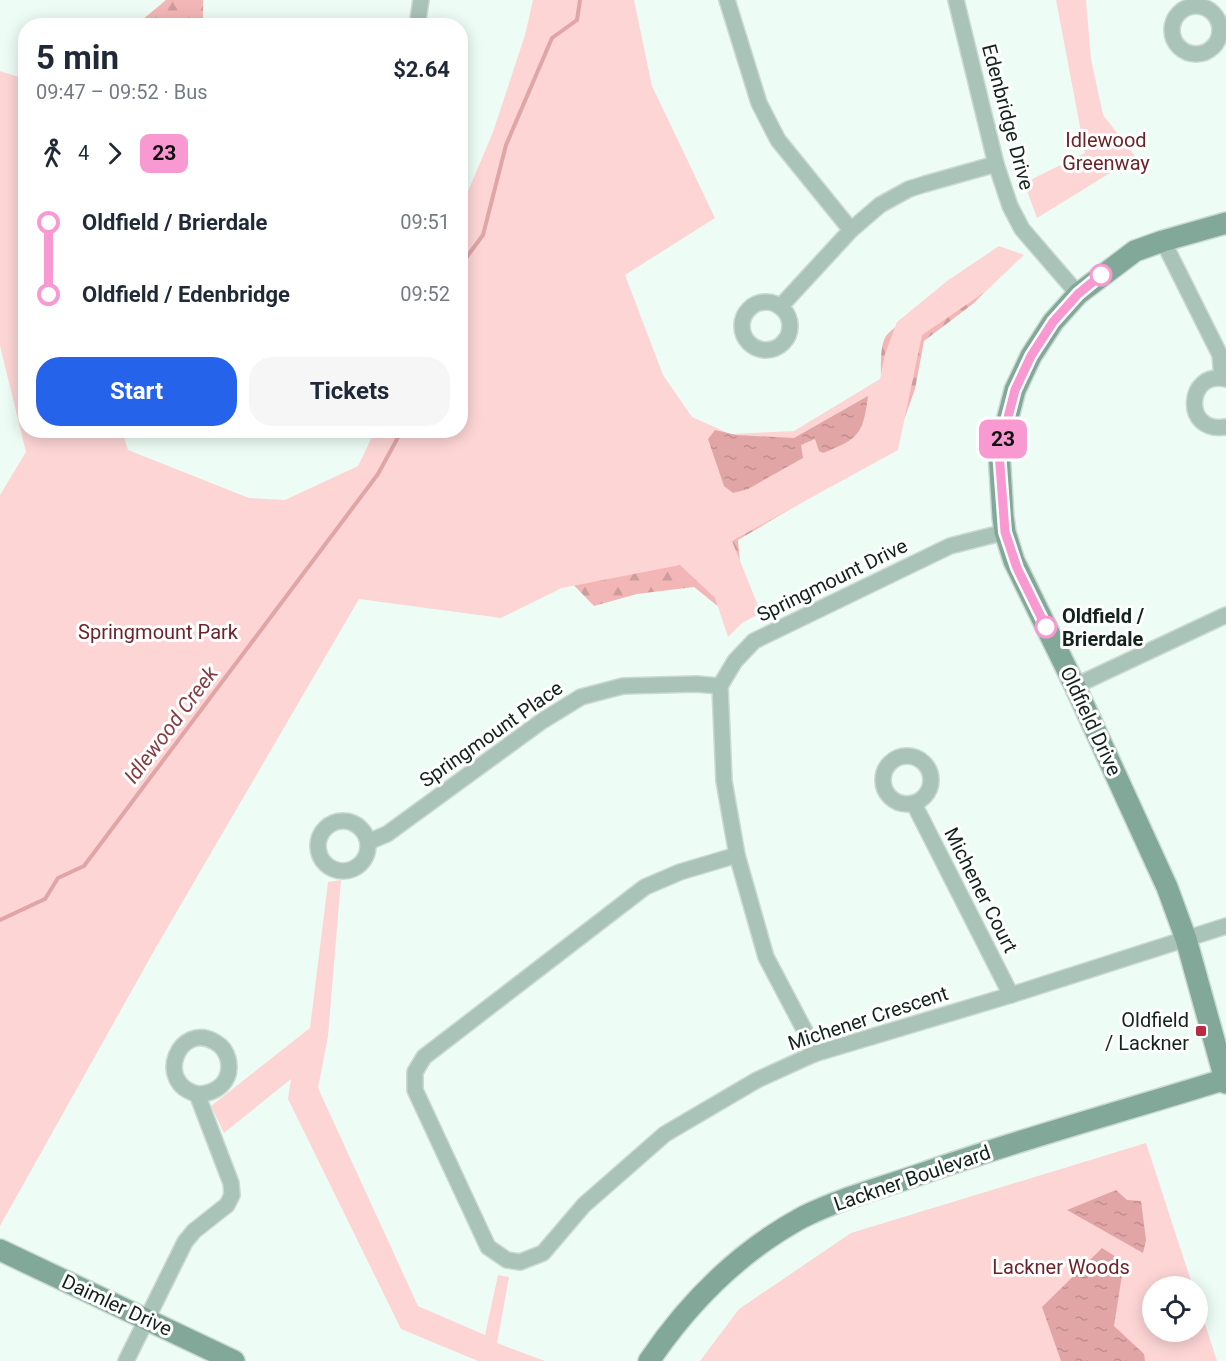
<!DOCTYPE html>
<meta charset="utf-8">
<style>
:root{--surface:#fff;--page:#f6f6f7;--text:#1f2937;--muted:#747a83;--accent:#2563eb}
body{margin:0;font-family:Roboto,sans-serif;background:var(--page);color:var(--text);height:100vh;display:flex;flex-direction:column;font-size:22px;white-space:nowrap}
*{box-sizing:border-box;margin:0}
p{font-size:20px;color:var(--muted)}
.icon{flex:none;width:33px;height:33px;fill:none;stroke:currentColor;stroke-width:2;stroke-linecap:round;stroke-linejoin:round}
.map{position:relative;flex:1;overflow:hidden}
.drawer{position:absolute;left:18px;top:18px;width:450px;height:420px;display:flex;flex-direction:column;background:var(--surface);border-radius:24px;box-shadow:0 3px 15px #0003}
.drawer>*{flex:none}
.badge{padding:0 12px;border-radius:9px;font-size:21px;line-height:39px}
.fabs{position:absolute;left:1142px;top:1276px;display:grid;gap:12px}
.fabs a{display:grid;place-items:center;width:66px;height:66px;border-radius:50%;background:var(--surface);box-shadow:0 3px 15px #0003;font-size:30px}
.map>.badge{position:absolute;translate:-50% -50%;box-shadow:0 0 0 3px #fff}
.legs{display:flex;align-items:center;gap:9px;height:66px;padding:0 18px;font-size:20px}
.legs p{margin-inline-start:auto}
.overview{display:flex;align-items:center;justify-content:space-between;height:102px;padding:0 18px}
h1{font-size:33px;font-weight:700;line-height:45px}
.action{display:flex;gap:12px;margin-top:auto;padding:12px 18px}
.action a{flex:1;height:69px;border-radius:24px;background:var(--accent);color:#fff;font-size:24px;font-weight:700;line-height:69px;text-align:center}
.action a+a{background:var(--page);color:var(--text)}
ul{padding:0 18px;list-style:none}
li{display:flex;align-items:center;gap:21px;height:72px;font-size:22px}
li i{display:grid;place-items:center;width:9px;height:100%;margin:0 8px;background:currentColor}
li i::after{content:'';width:15px;height:15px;margin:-8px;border:4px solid;border-radius:50%;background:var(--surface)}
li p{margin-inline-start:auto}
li:first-child i{background:linear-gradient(#0000 50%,currentColor 0)}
li:last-child i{background:linear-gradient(currentColor 50%,#0000 0)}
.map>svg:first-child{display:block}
</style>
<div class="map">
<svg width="1226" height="1361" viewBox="0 0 1226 1361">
<defs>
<pattern id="forest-firs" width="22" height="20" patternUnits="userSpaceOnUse" patternTransform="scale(1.5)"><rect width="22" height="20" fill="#f3b6b6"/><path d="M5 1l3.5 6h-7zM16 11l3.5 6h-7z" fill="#cf9c9c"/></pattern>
<pattern id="water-ripples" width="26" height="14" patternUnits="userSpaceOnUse" patternTransform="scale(1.5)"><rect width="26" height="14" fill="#e1a5a6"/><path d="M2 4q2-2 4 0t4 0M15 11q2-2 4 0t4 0" fill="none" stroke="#c08e8e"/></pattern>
</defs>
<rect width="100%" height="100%" fill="#edfdf6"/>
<!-- forest -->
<g fill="url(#forest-firs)">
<polygon points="166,0 203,0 203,25 136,25"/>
<path d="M1006,270L974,303L924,341L915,389L894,448L738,540L741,573L725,612L694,587L637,594L594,606L560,571L882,403C882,389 878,350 885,338C896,318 982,282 1006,270Z"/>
</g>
<!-- green -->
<g fill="#fdd5d5">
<polygon points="533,0 634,0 652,86 715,218 625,275 663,375 692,417 730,434 794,431 880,379 885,354 897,322 947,281 999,246 1024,255 985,292 922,335 898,450 732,541 761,613 742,623 728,637 715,598 680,565 562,588 501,618 359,599 155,949 0,1226 0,495 26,452 0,346 0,71 25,79 26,430 122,431 128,450 249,498 285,500 358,466 375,431 460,430 461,208 493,132 525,35"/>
<polygon points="1056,0 1086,0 1091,59 1103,115 1136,157 1037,218 1024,183 1085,153"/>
<polygon points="341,880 328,1036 318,1088 418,1306 485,1335 498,1275 509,1277 497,1343 545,1361 478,1361 401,1329 288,1099 291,1079 224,1133 211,1106 310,1028 328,882"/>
<polygon points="1146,1143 1193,1287 1152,1287 1152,1332 1197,1332 1197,1299 1217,1361 700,1361 739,1309 851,1233"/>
</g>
<!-- water -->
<g fill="url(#water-ripples)">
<path d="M868,396C863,434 859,439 823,453L819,451L815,439L801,445L803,458L748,489L733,493L724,486L708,439L715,430L736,435L794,438Z"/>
<polygon points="1116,1190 1127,1200 1141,1201 1146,1240 1143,1253 1067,1210"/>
<polygon points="1102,1248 1124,1262 1114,1326 1144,1354 1145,1361 1061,1361 1042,1307"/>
</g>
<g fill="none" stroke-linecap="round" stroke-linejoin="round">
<!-- stream -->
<g stroke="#e1a5a6" stroke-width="4">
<polyline points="460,266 483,235 506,145 552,38 577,20 580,0"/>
<polyline points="0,920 45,899 58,878 84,866 378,474 402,430"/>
</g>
<defs>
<g id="street">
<polyline points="727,0 759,103 778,140 851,230"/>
<polyline points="956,0 996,164 1010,206 1022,229 1078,294"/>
<circle cx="1196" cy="30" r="24"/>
<polyline points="417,26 421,0"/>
<polyline points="1163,241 1220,355 1222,378"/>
<circle cx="766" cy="326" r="24"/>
<polyline points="780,307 851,230 880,205 909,189 925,184 996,164"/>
<path d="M1226,379C1187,369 1181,434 1226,427"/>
<polyline points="1075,686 1226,615"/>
<circle cx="907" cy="780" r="24"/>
<polyline points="914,804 1011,995"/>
<circle cx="343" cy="846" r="25"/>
<polyline points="368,842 387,834 542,721 581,697 623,686 696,684 720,686"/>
<polyline points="737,855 680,872 645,887 424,1057 415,1072 415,1090 488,1247 507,1260 520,1262 543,1253 584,1205 665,1134 757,1080 814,1054 1011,995 1226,926"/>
<polyline points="814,1054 806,1033 766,957 737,855 724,781 720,686 735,661 754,641 950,546 1005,532"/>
<path d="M126,1361L185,1242L194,1231L227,1205L232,1195L231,1183L197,1094C153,1082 180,1021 215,1042C222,1046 226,1051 228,1059C233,1081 217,1094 197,1094"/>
</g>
<g id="secondary">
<polyline points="1226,223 1163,241 1135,251 1078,294 1053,322 1031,356 1015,390 999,452 1003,517 1005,532 1014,561 1075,686 1167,887 1186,939 1226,1083"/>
<polyline points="0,1250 234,1361"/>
<path d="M649,1361C689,1302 740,1251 803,1217C839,1199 880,1188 918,1175C1020,1139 1124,1111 1226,1079"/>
</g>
</defs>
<!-- street casing -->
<use href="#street" stroke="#cadad3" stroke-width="18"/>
<!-- secondary casing -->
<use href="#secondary" stroke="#cadad3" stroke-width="24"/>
<!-- street -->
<use href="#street" stroke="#a9c3b8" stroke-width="15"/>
<!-- secondary -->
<use href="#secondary" stroke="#81a899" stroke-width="21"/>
</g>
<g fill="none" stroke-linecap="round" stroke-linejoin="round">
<defs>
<polyline id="line-1" points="1046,627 1017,568 1005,532 999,452 1015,390 1031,356 1053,322 1078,294 1101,275"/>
</defs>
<!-- line-1 casing -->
<use href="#line-1" stroke="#fff" stroke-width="14"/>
<!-- line-1 -->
<use href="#line-1" stroke="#f899d1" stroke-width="9"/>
</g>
<!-- markers -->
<g fill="#fff" stroke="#f899d1" stroke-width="3">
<circle cx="1101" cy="275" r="10"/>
<circle cx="1046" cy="627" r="10"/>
</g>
<rect fill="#bb2a3f" stroke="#fff" stroke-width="2" x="1195" y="1025" width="12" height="12" rx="3"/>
<g text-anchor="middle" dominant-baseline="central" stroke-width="6" stroke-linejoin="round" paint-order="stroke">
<!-- street labels -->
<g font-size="20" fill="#13231d" stroke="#fff">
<text transform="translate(1008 117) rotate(75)">Edenbridge Drive</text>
<text transform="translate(832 580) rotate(-26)">Springmount Drive</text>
<text transform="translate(1091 721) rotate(65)">Oldfield Drive</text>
<text transform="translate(491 734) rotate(-35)">Springmount Place</text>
<text transform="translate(981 890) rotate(63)">Michener Court</text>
<text transform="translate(868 1018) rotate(-18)">Michener Crescent</text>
<text transform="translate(912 1178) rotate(-19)">Lackner Boulevard</text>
<text transform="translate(117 1305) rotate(25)">Daimler Drive</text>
</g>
<!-- park labels -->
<g font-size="20" fill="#6b242a" stroke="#fff">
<text x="1106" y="140">Idlewood<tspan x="1106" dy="23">Greenway</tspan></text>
<text x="158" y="632">Springmount Park</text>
<text x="1061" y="1267">Lackner Woods</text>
</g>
<!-- stop labels -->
<g font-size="20" font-weight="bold" fill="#13231d" stroke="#fff" text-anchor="start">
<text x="1062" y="616">Oldfield /<tspan x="1062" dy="23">Brierdale</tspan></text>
</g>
<!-- poi labels -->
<g font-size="20" fill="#13231d" stroke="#fff" text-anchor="end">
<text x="1189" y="1020">Oldfield<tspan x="1189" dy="23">/ Lackner</tspan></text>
</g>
<!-- water labels -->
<g font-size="21" font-style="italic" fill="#873d41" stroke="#fff">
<text transform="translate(171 725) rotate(-53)">Idlewood Creek</text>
</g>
</g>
</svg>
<div class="fabs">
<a><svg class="icon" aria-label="locate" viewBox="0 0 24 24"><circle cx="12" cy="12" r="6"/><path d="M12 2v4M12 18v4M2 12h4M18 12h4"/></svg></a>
</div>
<b class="badge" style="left:1003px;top:439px;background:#f899d1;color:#111">23</b>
<section class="drawer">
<div class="overview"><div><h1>5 min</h1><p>09:47 – 09:52 · Bus</p></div><b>$2.64</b></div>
<div class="legs"><svg class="icon" aria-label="walk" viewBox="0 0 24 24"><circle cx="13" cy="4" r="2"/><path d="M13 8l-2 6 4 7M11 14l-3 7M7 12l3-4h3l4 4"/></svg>4<svg class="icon" aria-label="forward" viewBox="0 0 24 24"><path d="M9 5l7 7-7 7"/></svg><b class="badge" style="background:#f899d1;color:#111">23</b></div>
<ul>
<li><i style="color:#f899d1"></i><b>Oldfield / Brierdale</b><p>09:51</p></li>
<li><i style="color:#f899d1"></i><b>Oldfield / Edenbridge</b><p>09:52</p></li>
</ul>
<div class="action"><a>Start</a><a>Tickets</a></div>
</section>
</div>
